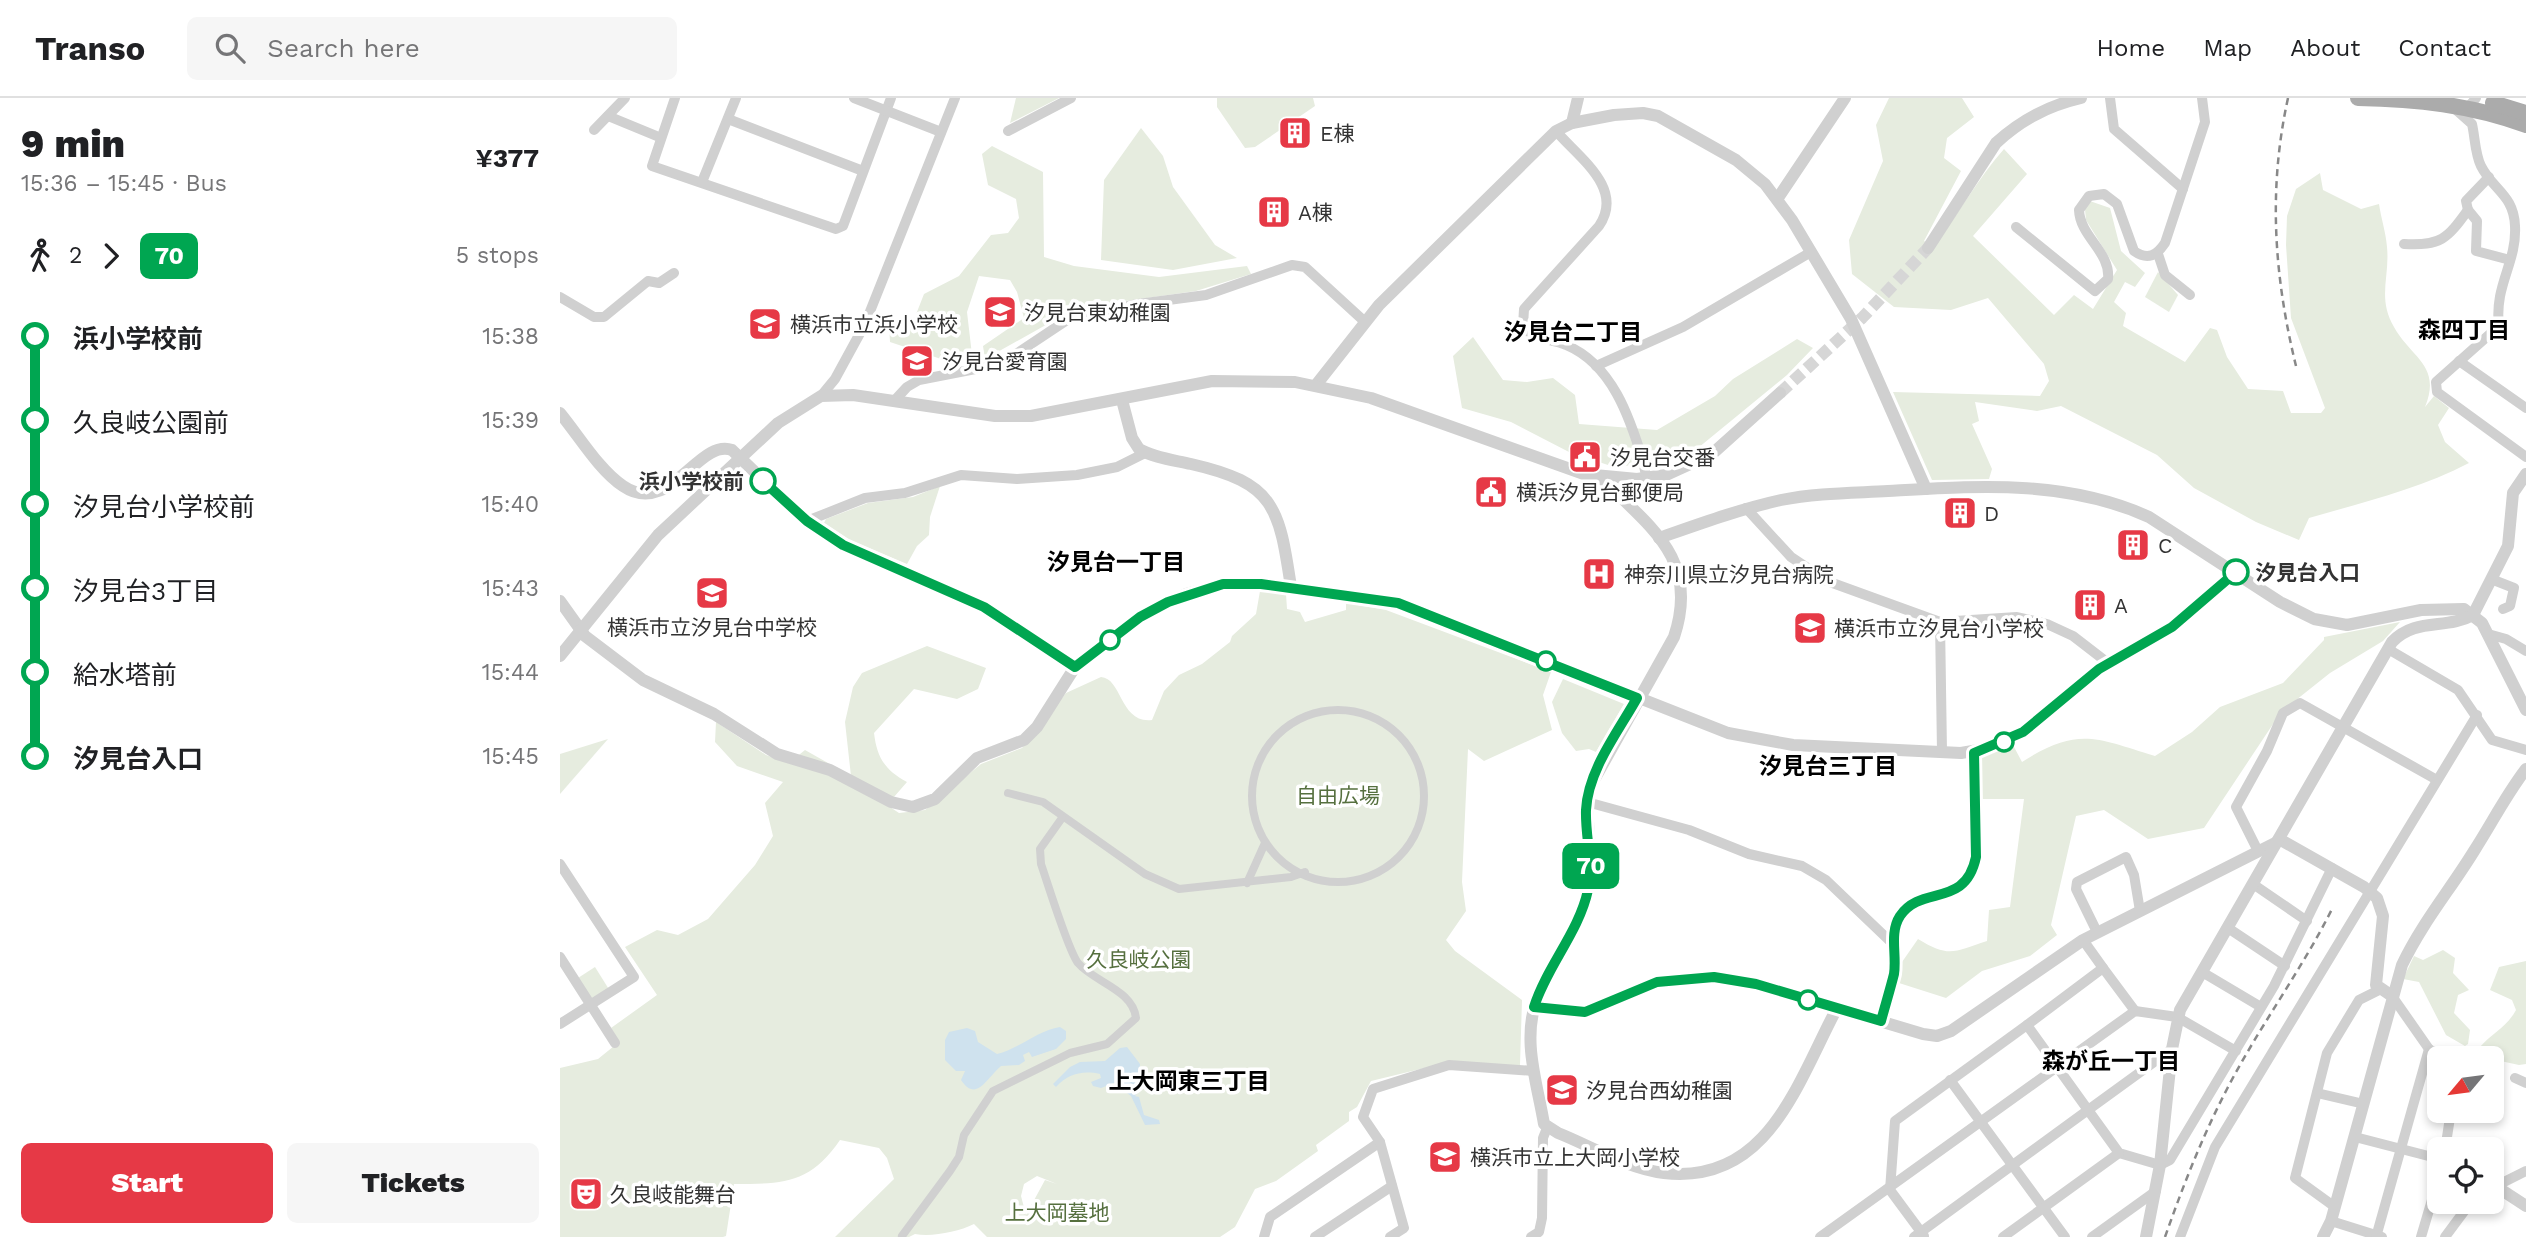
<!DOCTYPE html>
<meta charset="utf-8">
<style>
:root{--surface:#fff;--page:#f6f6f6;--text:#202124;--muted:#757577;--line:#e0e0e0;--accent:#e63946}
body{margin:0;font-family:"Work Sans","Noto Sans JP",sans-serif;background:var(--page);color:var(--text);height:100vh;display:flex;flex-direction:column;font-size:26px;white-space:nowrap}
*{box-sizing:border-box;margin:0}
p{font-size:23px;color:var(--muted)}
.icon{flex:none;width:38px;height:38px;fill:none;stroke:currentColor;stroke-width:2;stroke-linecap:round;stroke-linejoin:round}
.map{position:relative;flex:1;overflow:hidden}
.details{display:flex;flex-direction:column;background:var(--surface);width:560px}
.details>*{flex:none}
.badge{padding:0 14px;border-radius:10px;font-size:24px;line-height:46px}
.needle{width:46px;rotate:241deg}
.tools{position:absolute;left:1867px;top:948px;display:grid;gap:14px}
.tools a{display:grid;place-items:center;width:77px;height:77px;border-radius:10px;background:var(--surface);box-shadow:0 4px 10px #0003;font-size:35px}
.map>.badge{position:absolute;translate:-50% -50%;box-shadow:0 0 0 4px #fff}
.legs{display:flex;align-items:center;gap:10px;height:77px;padding:0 21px;font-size:23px}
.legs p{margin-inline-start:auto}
.headline{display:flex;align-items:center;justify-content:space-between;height:119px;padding:0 21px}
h1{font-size:38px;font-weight:800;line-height:52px}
.primary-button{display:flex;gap:14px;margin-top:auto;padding:14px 21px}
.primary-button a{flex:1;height:80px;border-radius:10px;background:var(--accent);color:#fff;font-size:28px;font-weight:800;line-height:80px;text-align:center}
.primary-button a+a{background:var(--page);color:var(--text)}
ul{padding:0 21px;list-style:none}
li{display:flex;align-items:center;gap:24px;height:84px;font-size:26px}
li i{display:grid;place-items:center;width:10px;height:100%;margin:0 9px;background:currentColor}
li i::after{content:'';width:18px;height:18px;margin:-9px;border:5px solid;border-radius:50%;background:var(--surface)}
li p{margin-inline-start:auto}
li:first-child i{background:linear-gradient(#0000 50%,currentColor 0)}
li:last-child i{background:linear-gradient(currentColor 50%,#0000 0)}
header{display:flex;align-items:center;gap:42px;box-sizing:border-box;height:98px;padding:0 35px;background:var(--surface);border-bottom:2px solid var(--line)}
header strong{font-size:33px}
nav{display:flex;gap:38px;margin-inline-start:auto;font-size:24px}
.search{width:490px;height:63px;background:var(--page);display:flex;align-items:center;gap:18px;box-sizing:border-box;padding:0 24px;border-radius:10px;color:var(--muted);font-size:26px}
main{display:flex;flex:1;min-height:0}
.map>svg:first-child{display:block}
</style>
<header>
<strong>Transo</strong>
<div class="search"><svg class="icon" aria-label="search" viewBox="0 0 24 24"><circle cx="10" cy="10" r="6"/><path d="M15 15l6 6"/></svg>Search here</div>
<nav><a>Home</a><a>Map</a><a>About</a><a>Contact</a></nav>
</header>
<main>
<section class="details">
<div class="headline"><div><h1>9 min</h1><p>15:36 – 15:45 · Bus</p></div><b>¥377</b></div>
<div class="legs"><svg class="icon" aria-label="walk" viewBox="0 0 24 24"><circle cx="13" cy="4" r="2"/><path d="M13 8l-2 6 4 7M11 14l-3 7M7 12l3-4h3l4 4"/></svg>2<svg class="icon" aria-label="forward" viewBox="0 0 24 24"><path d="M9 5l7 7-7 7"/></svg><b class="badge" style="background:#00a651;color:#fff">70</b><p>5 stops</p></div>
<ul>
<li><i style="color:#00a651"></i><b>浜小学校前</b><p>15:38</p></li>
<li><i style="color:#00a651"></i><span>久良岐公園前</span><p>15:39</p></li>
<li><i style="color:#00a651"></i><span>汐見台小学校前</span><p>15:40</p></li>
<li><i style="color:#00a651"></i><span>汐見台3丁目</span><p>15:43</p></li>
<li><i style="color:#00a651"></i><span>給水塔前</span><p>15:44</p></li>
<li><i style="color:#00a651"></i><b>汐見台入口</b><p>15:45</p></li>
</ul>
<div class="primary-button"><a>Start</a><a>Tickets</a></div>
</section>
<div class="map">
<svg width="1966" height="1139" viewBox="0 0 1966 1139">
<rect width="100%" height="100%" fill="#fff"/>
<!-- green -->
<g fill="#e6ecdf" fill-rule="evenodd">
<polygon points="456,0 499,0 450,25"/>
<polygon points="657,0 753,0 755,8 695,49 685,50 657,9"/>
<path d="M1329,0H1402L1414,19L1387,40L1384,60L1401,73L1364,143L1373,149C1397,118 1419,79 1444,51L1467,76L1413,138L1494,217L1514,197L1533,211L1557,172L1526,122L1524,101L1550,110L1561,153L1585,175L1575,189L1565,184L1554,204L1566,215L1563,228L1625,264L1650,230L1657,232L1667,259L1688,291L1723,293L1731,315H1761L1765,310L1731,220L1726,147L1727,118L1736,91L1760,75L1763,92L1801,111L1819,106C1821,120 1826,135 1827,149C1830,179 1817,200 1834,229C1851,260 1882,267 1865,309L1874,298L1889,310L1878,327L1885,344L1909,365C1859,391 1804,404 1749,420L1739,442L1696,424L1634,390L1597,357L1501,308L1477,313L1415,304L1419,323L1412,326L1432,371L1429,381L1372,382L1333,294L1480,298L1489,283L1484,266L1428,200L1391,212L1334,209L1292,176L1289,142L1323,63L1316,27Z"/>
<polygon points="581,30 603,58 613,89 655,147 677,160 613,172 541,162 544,82"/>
<polygon points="432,48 483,74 484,159 514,168 599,179 687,168 691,176 636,193 516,210 425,261 423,248 464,220 457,194 450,182 419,178 407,214 412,257 392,270 381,261 330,244 329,227 355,219 364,196 399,178 431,137 448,135 459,120 456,101 428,87 422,56"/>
<polygon points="1598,174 1618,197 1609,214 1585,199"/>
<polygon points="913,239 943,282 967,284 993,280 1015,297 1019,326 1097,332 1155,298 1173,281 1237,241 1253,250 1227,277 1127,359 1095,365 1054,369 1009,354 951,324 902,310 893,258"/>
<polygon points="380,388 370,419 369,437 357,448 347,466 290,442 264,425 266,421 308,405 353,399"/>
<path d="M700,493L726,496L727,511L740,514L745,524L786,512V505L826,512L991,574L983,597L992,632L924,663L908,651L902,784L906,813L886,842L895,853L962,902L960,967L873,968L811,983L797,1009L789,1014V1023L756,1047L758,1053L716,1083L695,1091L675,1129L660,1139H427L414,1126C398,1134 372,1139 355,1136L349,1139H275L334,1081L327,1060L319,1050L280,1042C250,1086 223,1086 174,1086L166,1138L163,1139H0V970L38,961L59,944L51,930L97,897L65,849L97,832L118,837L148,821L195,767L213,738L205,705L223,684L177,668L155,644L156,624L206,657L229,665L245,652L291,678L285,624L293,589L302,575L367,548L426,570L418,591L397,601L354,591L314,635C317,660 325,672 347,684L327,707L339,715L365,712L421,666L462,650L506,595L541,579C562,580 560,626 592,622L604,593L619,577L642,566L670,544L672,538L696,516ZM477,1078L497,1086L485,1082L466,1117L461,1098L464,1086Z"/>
<path d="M1840,524L1823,543L1770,575L1721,614L1644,730L1588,741L1544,712L1516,718L1491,827L1497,837L1470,858L1422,873L1386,900L1339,885L1342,864L1358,841C1389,860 1394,854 1427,843L1429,812L1450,809L1464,701H1422L1420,660L1453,647L1462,664C1518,628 1536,640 1595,658L1632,634L1660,609L1723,585L1764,542V539Z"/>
<polygon points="1003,581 1064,606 1036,654 1029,651 1016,653 1002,635 992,604"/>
<polygon points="48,641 0,696 0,656"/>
<polygon points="1883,852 1895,860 1893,875 1909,892 1898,897 1894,915 1910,932 1908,946 1905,948 1886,937 1859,884 1843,881 1854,858 1863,862"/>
<path d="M1966,863V966L1959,967L1922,959L1920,949C1932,935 1947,929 1956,912L1952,902L1930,892L1939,869Z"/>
<polygon points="35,869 50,893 33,903 18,880"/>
</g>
<!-- water -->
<g fill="#cfe2ee">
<path d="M500,929L506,933V941L496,951L472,959L469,954L463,957L465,963L459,967L441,968C427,980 416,1005 401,982L405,973H396L385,962V942L389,934L407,930L415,933L418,944L437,956C459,951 478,932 500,929Z"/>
<path d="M567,949L580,966L579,993L575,998L579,999L584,1017L599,1022L600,1026L585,1027L571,998L554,985L541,990L533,988L531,984L541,980L540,976C522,972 508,976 496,989L493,986L510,969L520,964L545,963L560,950Z"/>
</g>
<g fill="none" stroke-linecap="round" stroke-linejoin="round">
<!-- tertiary-tunnel -->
<polyline stroke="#d6d6d6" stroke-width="12" stroke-dasharray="12 6" stroke-linecap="butt" points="1220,295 1302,220 1368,150"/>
<!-- pedestrian -->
<g stroke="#d0d0d0" stroke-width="8">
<circle cx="778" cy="698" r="86"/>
<polyline points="448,695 483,704 585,776 619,791 731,779 745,774"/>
<polyline points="687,785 705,745"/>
<path d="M342,1138L390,1073L399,1059L404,1037L433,993L510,955L547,946L576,920C573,892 534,884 518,865C508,852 488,786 481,766L480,751L502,720"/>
</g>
<!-- minor -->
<g stroke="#d0d0d0" stroke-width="10">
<polyline points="115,0 92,68 276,131 283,128 331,0"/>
<polyline points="294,0 381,34"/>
<polyline points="1550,0 1554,31 1623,91"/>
<path d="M1894,10L1912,26C1915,39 1915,56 1921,68C1933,92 1954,97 1955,128C1957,165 1934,187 1939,228L1876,284L1877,294L1966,359"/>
<polyline points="1905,13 1916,0"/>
<polyline points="48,18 99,39"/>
<polyline points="168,21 303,73"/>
<polyline points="34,32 65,0"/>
<polyline points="448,33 511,0"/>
<path d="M996,33C1018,59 1065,90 1039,128L964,211L963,228C973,243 991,240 1006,247C1052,266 1070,320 1083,363"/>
<polyline points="142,84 176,0"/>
<polyline points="1908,112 1906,103 1929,79"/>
<path d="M1456,129L1535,193L1548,181C1551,154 1520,139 1519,112L1529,98L1544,96L1557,106L1574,153C1588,163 1597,157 1605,145L1645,24L1642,0"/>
<path d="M1844,146C1881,148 1887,141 1908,112L1917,123L1916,153L1950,162"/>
<polyline points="1598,156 1605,177 1630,197"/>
<polyline points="0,199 34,219 44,219 88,183 99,185 114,175"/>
<polyline points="1899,263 1966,310"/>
<polyline points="1036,268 1123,229 1251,154"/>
<polyline points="261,298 275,281 305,226 395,0"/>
<polyline points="335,302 347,289 359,282 441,266 510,220 578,206 646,197 732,167 745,169 804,223"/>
<polyline points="1186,410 1231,459 1267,483 1380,524 1457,519 1487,526 1513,538 1548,565"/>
<polyline points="247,423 305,400 345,395 401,377 457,381 517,377 557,369 585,355"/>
<polyline points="1931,481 1954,490 1950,508 1943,511"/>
<polyline points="1380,524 1382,654"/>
<polyline points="1928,536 1946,541 1966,553"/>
<polyline points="1828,551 1898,592 1932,642 1966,652"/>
<polyline points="1027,704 1129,732 1189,756 1242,768 1266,782 1334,847"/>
<polyline points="1698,753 1676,709 1707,653 1723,615 1740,605 1877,682"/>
<polyline points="0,766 74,879 0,926"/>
<polyline points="1693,786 1747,823"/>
<polyline points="1668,830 1725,868"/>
<polyline points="1537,834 1516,791 1517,784 1566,759 1574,777 1580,813"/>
<polyline points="1523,842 1543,870"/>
<polyline points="0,859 55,945"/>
<polyline points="1642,874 1701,909"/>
<polyline points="1832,898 1869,951 1886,961"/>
<polyline points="1575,913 1543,870 1467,927 1528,1012 1612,951"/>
<path d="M1321,924C1325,908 1331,892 1334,876C1337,857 1329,835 1340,818C1362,786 1405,811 1416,759L1414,655"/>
<polyline points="1955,980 1966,985"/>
<polyline points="1390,982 1505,1139"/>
<polyline points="1757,995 1804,1006"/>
<polyline points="1795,1039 1880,1061"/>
<polyline points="1885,1052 1891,1013"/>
<polyline points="1932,1070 1936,1063"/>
<polyline points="1932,1090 1966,1073"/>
<polyline points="1775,1109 1735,1080 1767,955 1799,902 1819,892"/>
<polyline points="1771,1123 1822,1139"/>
<polyline points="1364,1138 1330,1092 1335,1023 1467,927"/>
<polyline points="704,1139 710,1119 820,1044"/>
<polyline points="755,1139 832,1088"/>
<polyline points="830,1139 844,1130 820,1044 803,1019 813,991 889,967 974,973"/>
<polyline points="971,1139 979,1134 982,1120 983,1040 987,1030"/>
<polyline points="1260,1139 1575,913 1617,919 1676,953"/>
<polyline points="1354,1139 1528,1012 1559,1055 1600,1067 1610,1062 1714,888 1772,770"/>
<polyline points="1443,1139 1559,1055"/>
<polyline points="1532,1139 1596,1093"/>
<polyline points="1620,1139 1655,1049 1917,617"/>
<polyline points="1816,1139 1869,951"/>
<polyline points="1861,1139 1880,1075"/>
<polyline points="1885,1139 1911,1104"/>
</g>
<!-- tertiary -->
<g stroke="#d0d0d0" stroke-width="12">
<polyline points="1012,25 1018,0"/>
<polyline points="1218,100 1285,0"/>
<path d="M1368,150L1436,45C1461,22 1487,8 1521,0"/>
<polyline points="756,287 819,207 996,33 1012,25 1054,17 1083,15 1098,18 1176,62 1205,86 1232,122 1291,221 1366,391"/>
<path d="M562,302L572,340L579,351C594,360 614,362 631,366C715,385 719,409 731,489"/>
<path d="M0,315C19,338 39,372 63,388C110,420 138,340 172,352L234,412L263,435L305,458L424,509L515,569"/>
<path d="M1041,380C1091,430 1140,461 1114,539L1030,689C1023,724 1035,757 1029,791C1021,830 993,862 978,898C961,940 977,984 984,1026L998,1035C1031,1048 1068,1071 1104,1075C1208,1087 1237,985 1277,910"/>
<path d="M1099,440C1139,426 1180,411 1221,402C1256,395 1292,395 1328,393C1418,388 1505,381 1589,419L1720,504L1754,521L1787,527L1861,512L1904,511L1922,525L1966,612"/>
<polyline points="0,503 25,538 83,582 154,616 217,656 270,672 331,704 353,709 375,701 417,660 464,642 477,629 515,569 580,519 626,496 663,486 701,486 838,505 1168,635 1233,647 1401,655 1430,650 1463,633 1539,571 1612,529 1676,474"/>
<polyline points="0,558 98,437 218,325 261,298 293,297 435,318 471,318 652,283 735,284 811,300 1024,376 1077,381 1106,377 1152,356 1220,295"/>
<polyline points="1719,741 1804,789 1817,800 1823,818 1816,887 1832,898"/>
<polyline points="974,909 1025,914 1097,884 1158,879 1196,886 1363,936 1377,938 1391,933 1523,842 1717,744"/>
<polyline points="1937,1089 1966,1108"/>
<path d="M1586,1139L1600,1067L1612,951L1620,912L1832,544C1856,519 1886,532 1913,517L1948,448L1953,395L1966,376"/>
<path d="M1763,1139L1771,1123L1842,867C1862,825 1890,792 1914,753C1932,725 1946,697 1966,671"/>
</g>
<!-- rail -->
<g stroke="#888" stroke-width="2.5" stroke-dasharray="7 5" stroke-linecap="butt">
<path d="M1728,0C1708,91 1714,178 1736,268"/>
<path d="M1605,1139C1623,1088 1642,1039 1667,991C1699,929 1741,873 1772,811"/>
</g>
<!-- minor-bridge -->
<polyline stroke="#d0d0d0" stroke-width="10" points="1083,363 1089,392"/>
<!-- primary-bridge -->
<g stroke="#ababab" stroke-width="16">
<path d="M1798,0C1856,1 1911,7 1966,27"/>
<polyline points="1933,5 1966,15"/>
</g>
</g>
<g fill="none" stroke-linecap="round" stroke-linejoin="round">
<defs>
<path id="line-1" d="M203,383L247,423L283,447L424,509L515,569L580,519L608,504L663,486H701L838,505L1077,600C1058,634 1028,672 1026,712C1025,740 1034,765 1028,792C1019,834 987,868 974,909L1025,914L1097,884L1154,879L1196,886L1321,923C1325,908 1330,892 1334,876C1337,857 1329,835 1340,818C1362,786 1405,811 1416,759L1414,655L1463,634L1539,571L1612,529L1676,474"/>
</defs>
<!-- line-1 casing -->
<use href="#line-1" stroke="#fff" stroke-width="16"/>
<!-- line-1 -->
<use href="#line-1" stroke="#00a651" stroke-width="10"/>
</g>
<!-- icons -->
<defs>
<symbol id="building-square" viewBox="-11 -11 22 22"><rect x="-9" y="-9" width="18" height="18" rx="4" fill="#e63946" stroke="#fff"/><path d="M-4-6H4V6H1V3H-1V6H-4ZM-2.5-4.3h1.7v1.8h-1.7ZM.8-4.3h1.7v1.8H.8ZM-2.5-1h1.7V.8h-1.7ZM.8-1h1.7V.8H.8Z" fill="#fff"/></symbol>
<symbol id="school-square" viewBox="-11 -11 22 22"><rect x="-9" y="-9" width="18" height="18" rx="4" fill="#e63946" stroke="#fff"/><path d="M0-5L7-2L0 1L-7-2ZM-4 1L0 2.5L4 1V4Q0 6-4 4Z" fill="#fff"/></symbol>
<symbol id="civic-square" viewBox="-11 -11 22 22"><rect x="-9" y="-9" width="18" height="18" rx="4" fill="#e63946" stroke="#fff"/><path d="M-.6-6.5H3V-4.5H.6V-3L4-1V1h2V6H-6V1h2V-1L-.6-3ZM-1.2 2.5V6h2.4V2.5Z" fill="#fff"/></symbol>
<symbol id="hospital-square" viewBox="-11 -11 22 22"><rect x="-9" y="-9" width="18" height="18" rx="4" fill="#e63946" stroke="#fff"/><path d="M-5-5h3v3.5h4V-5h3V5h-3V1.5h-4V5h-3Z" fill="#fff"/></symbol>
<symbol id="theatre-square" viewBox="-11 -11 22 22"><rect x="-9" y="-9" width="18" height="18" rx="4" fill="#e63946" stroke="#fff"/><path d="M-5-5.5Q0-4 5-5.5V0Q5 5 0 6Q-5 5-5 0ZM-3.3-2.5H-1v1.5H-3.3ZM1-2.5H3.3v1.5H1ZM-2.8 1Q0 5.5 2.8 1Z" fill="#fff"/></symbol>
</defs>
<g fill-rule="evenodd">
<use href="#building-square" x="716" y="16" width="38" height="38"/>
<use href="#building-square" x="695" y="95" width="38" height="38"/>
<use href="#school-square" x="421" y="195" width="38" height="38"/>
<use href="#school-square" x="186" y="207" width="38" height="38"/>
<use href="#school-square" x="338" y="244" width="38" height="38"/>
<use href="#civic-square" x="1006" y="340" width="38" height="38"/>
<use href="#civic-square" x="912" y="375" width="38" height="38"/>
<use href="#building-square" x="1381" y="396" width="38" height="38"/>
<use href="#building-square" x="1554" y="428" width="38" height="38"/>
<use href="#hospital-square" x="1020" y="457" width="38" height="38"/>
<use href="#school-square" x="133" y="476" width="38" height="38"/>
<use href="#building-square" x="1511" y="488" width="38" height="38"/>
<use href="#school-square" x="1231" y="511" width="38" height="38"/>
<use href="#school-square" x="983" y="973" width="38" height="38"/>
<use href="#school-square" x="866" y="1040" width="38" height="38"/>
<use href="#theatre-square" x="7" y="1077" width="38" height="38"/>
</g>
<!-- markers -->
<g fill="#fff" stroke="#00a651" stroke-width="3.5">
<circle cx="203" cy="383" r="12"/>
<circle cx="1676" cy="474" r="12"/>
<circle cx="550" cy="542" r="9"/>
<circle cx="986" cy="563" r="9"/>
<circle cx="1444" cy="644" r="9"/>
<circle cx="1248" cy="902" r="9"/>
</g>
<g text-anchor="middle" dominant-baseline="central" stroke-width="7" stroke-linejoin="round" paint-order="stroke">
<!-- poi labels -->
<g font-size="21" fill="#333" stroke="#fff" text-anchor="start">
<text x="760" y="35">E棟</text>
<text x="738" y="114">A棟</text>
<text x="464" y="214">汐見台東幼稚園</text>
<text x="230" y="226">横浜市立浜小学校</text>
<text x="382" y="263">汐見台愛育園</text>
<text x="1050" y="359">汐見台交番</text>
<text x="956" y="394">横浜汐見台郵便局</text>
<text x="1424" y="415">D</text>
<text x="1598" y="447">C</text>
<text x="1064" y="476">神奈川県立汐見台病院</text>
<text x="1554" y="507">A</text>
<text x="152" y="529" text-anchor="middle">横浜市立汐見台中学校</text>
<text x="1274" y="530">横浜市立汐見台小学校</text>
<text x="1026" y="992">汐見台西幼稚園</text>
<text x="910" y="1059">横浜市立上大岡小学校</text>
<text x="50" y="1096">久良岐能舞台</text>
</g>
<!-- stop labels -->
<g font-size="21" font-weight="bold" fill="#333" stroke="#fff" text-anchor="end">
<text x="184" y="383">浜小学校前</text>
<text x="1695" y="474" text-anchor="start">汐見台入口</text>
</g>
<!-- park labels -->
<g font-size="21" fill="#56703f" stroke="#fff">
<text x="778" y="697">自由広場</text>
<text x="579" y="861">久良岐公園</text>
<text x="497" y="1114">上大岡墓地</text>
</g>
<!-- neighbourhood labels -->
<g font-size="23" font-weight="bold" fill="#000" stroke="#fff">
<text x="1904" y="232">森四丁目</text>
<text x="1013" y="234">汐見台二丁目</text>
<text x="556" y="464">汐見台一丁目</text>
<text x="1268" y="668">汐見台三丁目</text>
<text x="1551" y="963">森が丘一丁目</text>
<text x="629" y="983">上大岡東三丁目</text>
</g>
</g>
</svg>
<div class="tools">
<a><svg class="needle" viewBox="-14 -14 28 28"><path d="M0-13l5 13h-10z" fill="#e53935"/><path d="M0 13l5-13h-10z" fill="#757577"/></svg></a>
<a><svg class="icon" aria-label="locate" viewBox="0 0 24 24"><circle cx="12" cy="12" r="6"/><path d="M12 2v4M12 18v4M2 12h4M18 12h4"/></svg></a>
</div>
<b class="badge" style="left:1031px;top:768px;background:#00a651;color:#fff">70</b>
</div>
</main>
